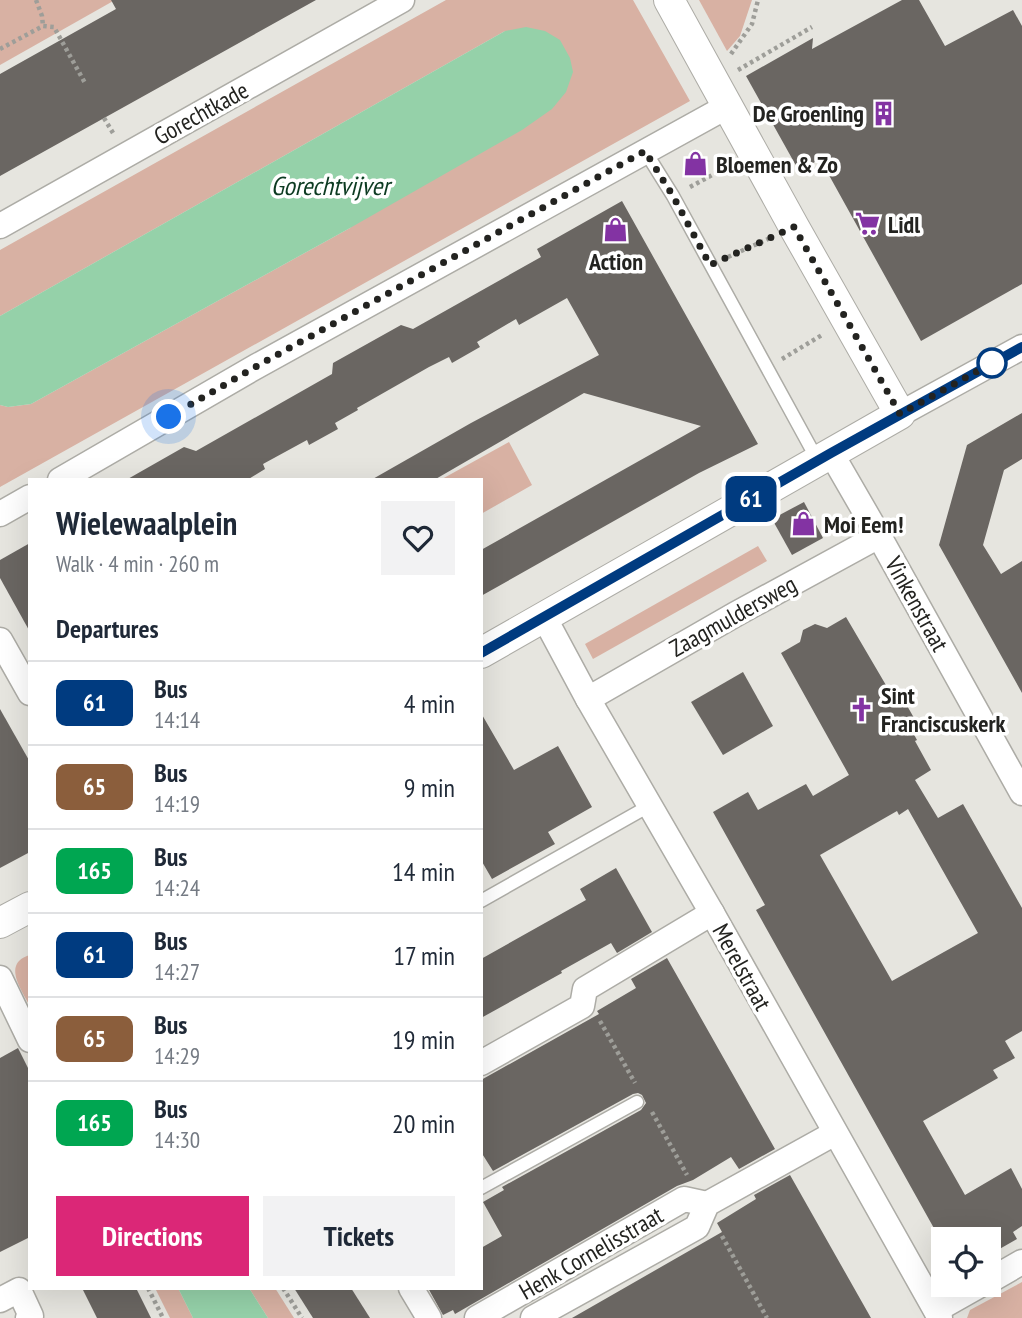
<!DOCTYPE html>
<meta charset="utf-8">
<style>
:root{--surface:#fff;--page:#f2f2f3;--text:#1f2937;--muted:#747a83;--line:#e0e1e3;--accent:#db2777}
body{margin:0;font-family:"PT Sans Narrow",sans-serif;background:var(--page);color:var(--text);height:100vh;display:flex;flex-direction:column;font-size:26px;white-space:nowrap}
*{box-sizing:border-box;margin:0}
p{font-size:23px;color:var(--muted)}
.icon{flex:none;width:38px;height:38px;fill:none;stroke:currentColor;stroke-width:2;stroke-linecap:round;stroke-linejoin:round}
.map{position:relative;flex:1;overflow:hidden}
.side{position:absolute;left:28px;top:478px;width:455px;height:812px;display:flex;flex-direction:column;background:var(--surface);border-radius:0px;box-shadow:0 7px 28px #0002}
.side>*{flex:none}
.badge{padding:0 14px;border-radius:10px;font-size:24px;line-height:46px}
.tools{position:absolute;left:931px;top:1227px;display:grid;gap:14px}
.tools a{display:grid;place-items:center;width:70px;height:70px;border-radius:0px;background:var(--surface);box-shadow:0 7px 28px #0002;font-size:35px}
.you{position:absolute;width:35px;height:35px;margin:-18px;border:5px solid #fff;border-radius:50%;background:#1a73e8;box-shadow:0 0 0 10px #1a73e833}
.map>.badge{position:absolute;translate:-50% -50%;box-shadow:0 0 0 4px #fff}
h2{padding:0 28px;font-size:26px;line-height:63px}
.round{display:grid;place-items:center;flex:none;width:74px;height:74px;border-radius:0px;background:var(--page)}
.head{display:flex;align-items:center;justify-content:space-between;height:119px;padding:0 28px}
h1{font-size:33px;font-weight:800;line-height:52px}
.button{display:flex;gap:14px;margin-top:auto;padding:14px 28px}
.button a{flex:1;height:80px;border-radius:0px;background:var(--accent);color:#fff;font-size:28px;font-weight:800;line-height:80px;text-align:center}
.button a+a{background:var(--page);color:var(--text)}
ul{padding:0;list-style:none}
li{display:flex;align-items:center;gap:21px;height:84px;padding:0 28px;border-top:2px solid var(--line)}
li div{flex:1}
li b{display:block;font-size:26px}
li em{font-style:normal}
li .badge{min-width:77px;font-weight:700;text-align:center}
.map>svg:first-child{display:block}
</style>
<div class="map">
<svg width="1022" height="1318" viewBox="0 0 1022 1318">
<rect width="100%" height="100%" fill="#e6e5df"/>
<!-- green -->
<g fill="#d8b1a3">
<polygon points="0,0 115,0 0,65"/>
<polygon points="446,0 633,0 690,101 0,487 0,405 8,407 31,404 350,228 505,31 0,316 0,250"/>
<polygon points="699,0 752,0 740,36 727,51"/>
<polygon points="509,442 532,485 481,514 481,480 442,479"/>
<polygon points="758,546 767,561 593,659 585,644"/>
<path d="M30,955V1006C21,989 2,963 30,955Z"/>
<polygon points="1022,1282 1022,1318 967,1318 970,1310"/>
<polygon points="155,1288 178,1288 193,1318 170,1318"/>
<polygon points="249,1288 275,1288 294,1318 268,1318"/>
</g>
<!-- water -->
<g fill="#95d1a9">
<polygon points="526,27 545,31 560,40 570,58 573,72 566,92 552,109 522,130 350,228 31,404 8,407 0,405 0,316 505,31"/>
<polygon points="178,1288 249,1288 268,1318 193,1318"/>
</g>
<!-- building -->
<g fill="#6a6662" fill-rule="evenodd">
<polygon points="111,0 316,0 0,176 0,74 116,9"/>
<polygon points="902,0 919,0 945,46 1013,10 1022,26 1022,284 921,341 820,159 799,171 746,76 813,38 812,49"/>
<polygon points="622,201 758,444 699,473 481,596 481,550 701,426 584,393 434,480 371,480 471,423 599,355 567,298 519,325 516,319 477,342 480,347 452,363 449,357 429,367 357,408 358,410 335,423 338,429 309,445 307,440 263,464 265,469 247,480 126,480 184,447 196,451 332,374 333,363 401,325 413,329 541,257 537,249"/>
<polygon points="1022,413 1022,459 1004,470 983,545 1001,574 1022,561 1022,693 939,545 967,445"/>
<polygon points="804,502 823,538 792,555 772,519"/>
<polygon points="30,543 30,632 0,578 0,560"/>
<path d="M846,617L890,692L897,688L918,725L911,729L917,740L915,741L931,770L915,780L938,818L963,804L1022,908V1031L1005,1041L1015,1058L993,1070L998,1078L923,1121L965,1195L1011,1168L1022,1189V1226L1013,1232L1017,1239L989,1255V1239H940L756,910L765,905L713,812L748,792L758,810L806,784L813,796L849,775L781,653L800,642L803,630L815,624L827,628ZM908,809L978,933L892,981L820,855L897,811L899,815Z"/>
<polygon points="743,672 773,726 723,755 691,702"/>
<polygon points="0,709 30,762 30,852 0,868"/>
<polygon points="481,713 514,770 558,746 592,807 548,832 555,844 492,879 481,860"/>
<polygon points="616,868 652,932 617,953 611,943 561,971 562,973 481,1018 481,959 586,900 580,889"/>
<polygon points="667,958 775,1149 739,1169 731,1157 693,1180 677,1186 455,1314 453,1310 443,1315 428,1288 481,1288 481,1248 502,1236 483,1202 504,1190 502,1187 641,1110 646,1103 642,1095 638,1093 633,1094 493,1171 481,1152 481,1080 599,1014 597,1011 636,988 631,979"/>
<polygon points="18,1048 30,1072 30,1237 0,1252 0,1058"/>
<polygon points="790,1175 871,1318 572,1318 722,1232 717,1223 756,1199 754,1195"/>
<polygon points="82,1288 136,1288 151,1318 97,1318"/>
<polygon points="294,1288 351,1288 370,1318 313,1318"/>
</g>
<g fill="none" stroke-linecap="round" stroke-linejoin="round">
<defs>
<g id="service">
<polyline points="645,151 673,196 818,461"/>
<polyline points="481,901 649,806"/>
<polyline points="481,1188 637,1102"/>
</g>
<g id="minor">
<polyline points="0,226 402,0"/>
<polyline points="900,414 1022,347"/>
<polyline points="831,453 879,536 1022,793"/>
<polyline points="60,480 257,366 728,106"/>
<polyline points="0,514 30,497"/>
<polyline points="544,617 588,699 712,913 940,1318"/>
<polyline points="0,640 30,693"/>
<polyline points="588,699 736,614 879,536"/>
<polyline points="0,978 30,1040"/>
<polyline points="481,1063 582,1006 585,989 712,913"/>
<polyline points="989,1281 1022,1262"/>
<polyline points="411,1288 429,1318"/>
<polyline points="0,1300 19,1290 31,1316 28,1318"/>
<polyline points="936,1310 982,1284"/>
<polyline points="477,1318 684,1199 707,1204"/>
<polyline points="533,1318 697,1227 707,1204 835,1133"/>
</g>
<g id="tertiary">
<polyline points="481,653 900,414 794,227 669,0"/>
<polyline points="0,923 30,907"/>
</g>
</defs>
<!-- service casing -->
<use href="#service" stroke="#adaca6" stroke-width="15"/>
<!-- minor casing -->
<use href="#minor" stroke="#adaca6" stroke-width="27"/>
<!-- tertiary casing -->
<use href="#tertiary" stroke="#adaca6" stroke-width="32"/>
<!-- path -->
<g stroke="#9e9e99" stroke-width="4.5" stroke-dasharray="3.5 3.5" stroke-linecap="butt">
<polyline points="36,0 42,16 43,26"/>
<polyline points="0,49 43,26 54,27 85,83"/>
<polyline points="731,54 752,24 758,0"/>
<polyline points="738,70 812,27"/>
<polyline points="104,118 113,133"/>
<polyline points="690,187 729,166"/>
<polyline points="728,257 768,239"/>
<polyline points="782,359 822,335"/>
<polyline points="600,1021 635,1083"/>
<polyline points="652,1112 687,1175"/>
<polyline points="722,1236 767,1318"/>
<polyline points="148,1288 163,1318"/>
<polyline points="283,1288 302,1318"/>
</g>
<!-- service -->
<use href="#service" stroke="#fff" stroke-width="12"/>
<!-- minor -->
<use href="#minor" stroke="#fff" stroke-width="24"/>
<!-- tertiary -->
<use href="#tertiary" stroke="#fff" stroke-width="30"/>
</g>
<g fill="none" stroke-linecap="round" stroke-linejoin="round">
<defs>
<polyline id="line" points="481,653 831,453 1022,347"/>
</defs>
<!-- line casing -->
<use href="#line" stroke="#fff" stroke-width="16"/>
<!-- line -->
<use href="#line" stroke="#003b80" stroke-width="10"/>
<!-- walk -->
<polyline stroke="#232320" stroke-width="7" stroke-dasharray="0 12.6" points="169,417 257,366 645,151 673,196 710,265 794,227 900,414 992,363"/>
</g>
<!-- icons -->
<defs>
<symbol id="building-bare" viewBox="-9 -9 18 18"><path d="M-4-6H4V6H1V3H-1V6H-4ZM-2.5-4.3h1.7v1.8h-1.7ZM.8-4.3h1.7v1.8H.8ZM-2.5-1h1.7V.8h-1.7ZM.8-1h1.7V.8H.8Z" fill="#8333a3" stroke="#fff" stroke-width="2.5" paint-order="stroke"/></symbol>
<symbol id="shop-bare" viewBox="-9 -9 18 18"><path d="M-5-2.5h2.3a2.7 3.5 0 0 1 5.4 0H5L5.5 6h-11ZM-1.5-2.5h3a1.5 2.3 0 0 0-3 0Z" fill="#8333a3" stroke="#fff" stroke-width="2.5" paint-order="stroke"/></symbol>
<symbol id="supermarket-bare" viewBox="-9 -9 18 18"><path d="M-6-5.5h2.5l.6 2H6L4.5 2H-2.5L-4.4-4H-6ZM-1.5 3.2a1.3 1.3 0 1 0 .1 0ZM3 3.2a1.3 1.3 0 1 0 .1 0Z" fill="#8333a3" stroke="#fff" stroke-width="2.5" paint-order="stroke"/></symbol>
<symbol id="church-bare" viewBox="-9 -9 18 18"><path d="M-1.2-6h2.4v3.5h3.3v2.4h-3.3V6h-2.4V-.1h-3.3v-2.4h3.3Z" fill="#8333a3" stroke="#fff" stroke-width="2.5" paint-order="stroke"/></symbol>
</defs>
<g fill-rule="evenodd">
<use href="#building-bare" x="866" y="96" width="35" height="35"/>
<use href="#shop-bare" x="678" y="146" width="35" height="35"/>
<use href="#supermarket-bare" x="850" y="206" width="35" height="35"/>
<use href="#shop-bare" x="598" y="212" width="35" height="35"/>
<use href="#shop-bare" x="786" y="506" width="35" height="35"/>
<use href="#church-bare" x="844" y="692" width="35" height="35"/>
</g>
<!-- markers -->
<circle fill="#fff" stroke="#003b80" stroke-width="3.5" cx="992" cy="363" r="14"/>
<g text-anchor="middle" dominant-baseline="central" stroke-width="7" stroke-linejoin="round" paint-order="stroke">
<!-- street labels -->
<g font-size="24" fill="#232320" stroke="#fff">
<text transform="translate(201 113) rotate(-29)">Gorechtkade</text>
<text transform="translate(917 604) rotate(61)">Vinkenstraat</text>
<text transform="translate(733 616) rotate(-29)">Zaagmuldersweg</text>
<text transform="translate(742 967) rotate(61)">Merelstraat</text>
<text transform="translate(591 1253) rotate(-30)">Henk Cornelisstraat</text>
</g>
<!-- poi labels -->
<g font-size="24" font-weight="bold" fill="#232320" stroke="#fff" text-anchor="start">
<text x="864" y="113" text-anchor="end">De Groenling</text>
<text x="716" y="164">Bloemen &amp; Zo</text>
<text x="888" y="224">Lidl</text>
<text x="616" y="261" text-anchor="middle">Action</text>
<text x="824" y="524">Moi Eem!</text>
<text x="881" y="695">Sint<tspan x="881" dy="28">Franciscuskerk</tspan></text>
</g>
<!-- water labels -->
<g font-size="26" font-style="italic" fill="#0d3b22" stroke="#fff">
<text x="330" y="185">Gorechtvijver</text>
</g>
</g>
</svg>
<div class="tools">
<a><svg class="icon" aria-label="locate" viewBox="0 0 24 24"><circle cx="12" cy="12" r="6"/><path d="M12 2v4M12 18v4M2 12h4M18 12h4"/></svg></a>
</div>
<div class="you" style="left:169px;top:417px"></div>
<b class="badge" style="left:751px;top:499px;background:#003b80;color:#fff">61</b>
<section class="side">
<div class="head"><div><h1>Wielewaalplein</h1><p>Walk · 4 min · 260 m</p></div><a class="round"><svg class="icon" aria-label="heart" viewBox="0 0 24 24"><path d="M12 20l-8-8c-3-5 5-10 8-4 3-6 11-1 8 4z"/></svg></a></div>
<h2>Departures</h2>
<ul>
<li><span class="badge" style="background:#003b80;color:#fff">61</span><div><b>Bus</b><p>14:14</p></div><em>4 min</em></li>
<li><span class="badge" style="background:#8b5e3c;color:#fff">65</span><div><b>Bus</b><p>14:19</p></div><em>9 min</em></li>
<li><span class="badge" style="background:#00a651;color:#fff">165</span><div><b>Bus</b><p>14:24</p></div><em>14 min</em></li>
<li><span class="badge" style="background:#003b80;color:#fff">61</span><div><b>Bus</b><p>14:27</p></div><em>17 min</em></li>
<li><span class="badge" style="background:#8b5e3c;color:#fff">65</span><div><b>Bus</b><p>14:29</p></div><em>19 min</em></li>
<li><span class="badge" style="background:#00a651;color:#fff">165</span><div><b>Bus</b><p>14:30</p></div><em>20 min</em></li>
</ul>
<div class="button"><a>Directions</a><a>Tickets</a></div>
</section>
</div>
